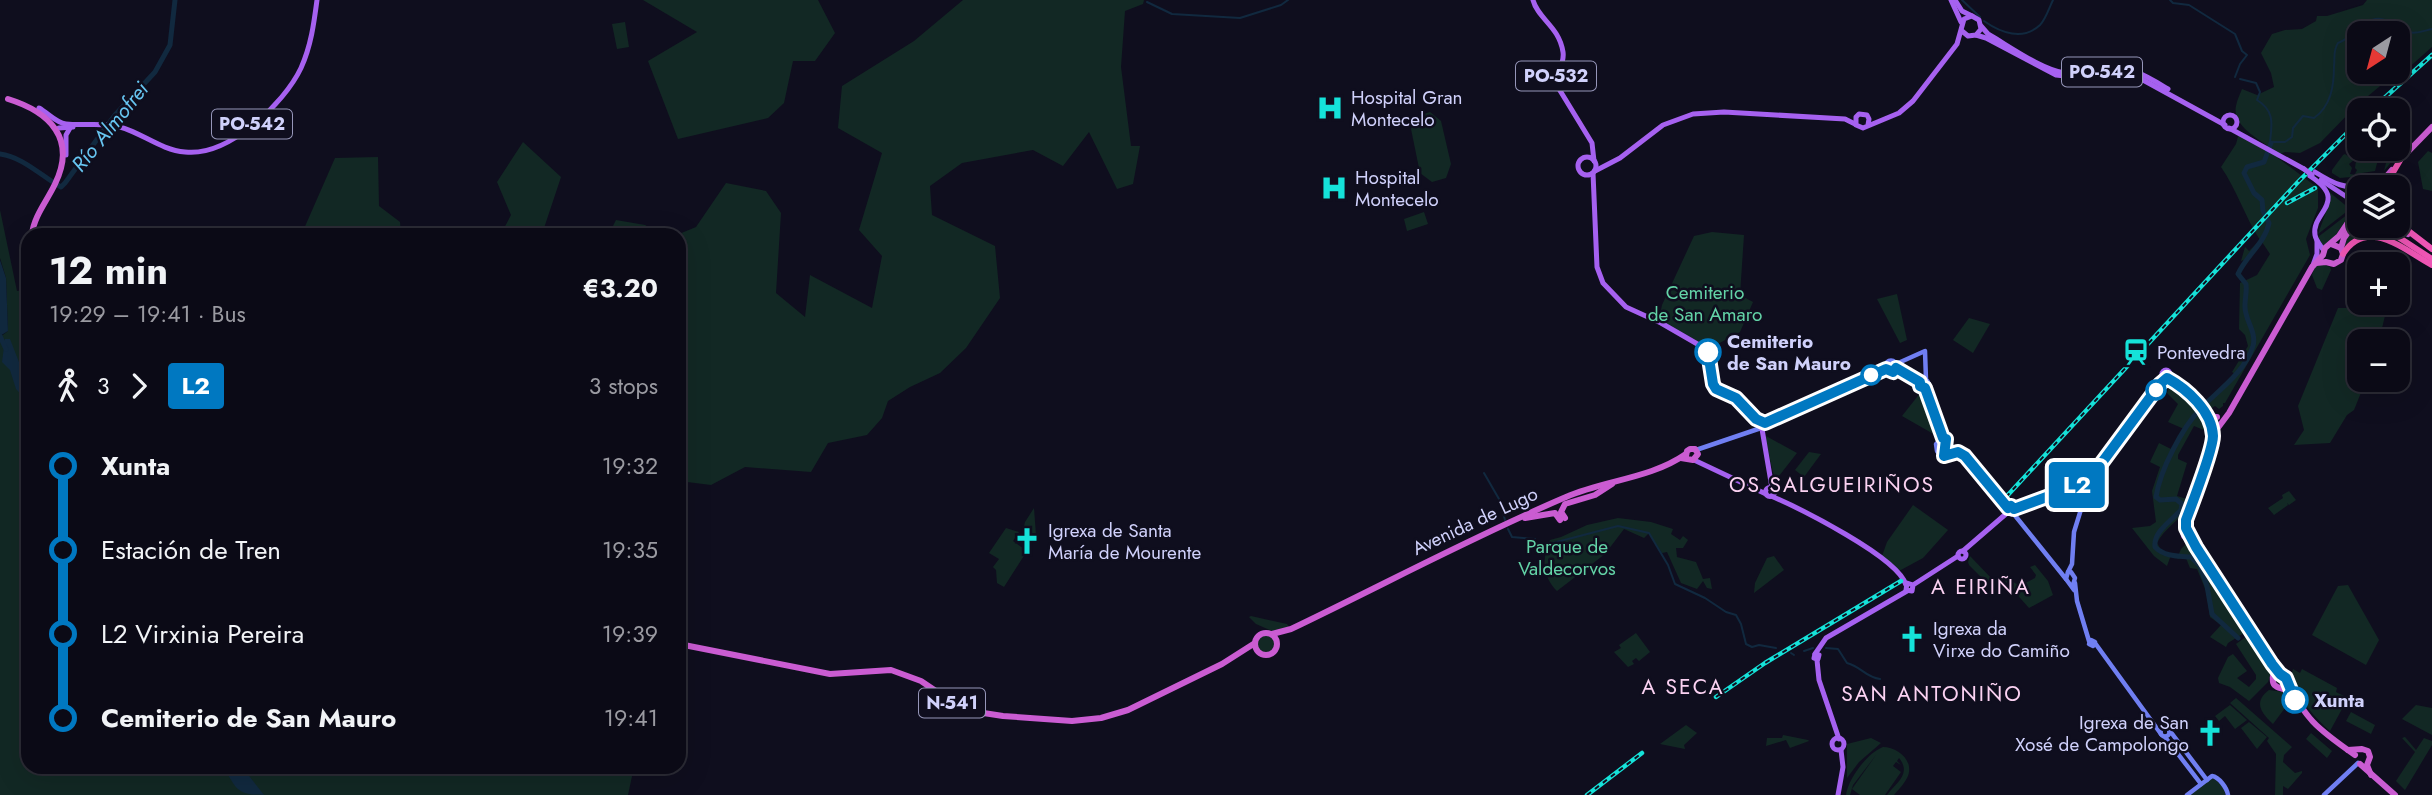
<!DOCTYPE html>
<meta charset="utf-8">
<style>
:root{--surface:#0b0a16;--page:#14131f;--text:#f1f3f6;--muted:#9a9aa1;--line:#2b2b35}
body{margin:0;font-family:Jost,sans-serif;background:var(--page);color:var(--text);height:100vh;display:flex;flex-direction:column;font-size:26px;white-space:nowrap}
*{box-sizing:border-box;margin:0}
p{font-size:23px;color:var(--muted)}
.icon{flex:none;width:38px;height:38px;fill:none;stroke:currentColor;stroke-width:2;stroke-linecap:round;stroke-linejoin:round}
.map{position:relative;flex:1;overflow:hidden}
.details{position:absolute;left:21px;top:228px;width:665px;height:546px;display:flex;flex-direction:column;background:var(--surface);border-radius:21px;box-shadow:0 7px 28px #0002,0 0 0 2px var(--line)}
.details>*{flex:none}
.badge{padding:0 14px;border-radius:5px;font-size:24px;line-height:46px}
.needle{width:46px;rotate:216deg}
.buttons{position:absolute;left:2347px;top:21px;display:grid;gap:14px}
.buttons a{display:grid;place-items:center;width:63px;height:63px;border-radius:14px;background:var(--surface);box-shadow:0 7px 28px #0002,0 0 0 2px var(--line);font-size:35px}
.map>.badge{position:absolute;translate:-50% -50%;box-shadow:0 0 0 4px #fff}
.legs{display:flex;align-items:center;gap:10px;height:77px;padding:0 28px;font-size:23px}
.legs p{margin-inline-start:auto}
.overview{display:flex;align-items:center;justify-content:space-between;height:119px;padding:0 28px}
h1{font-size:38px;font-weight:700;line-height:52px}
ul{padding:0 28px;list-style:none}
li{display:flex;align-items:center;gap:24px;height:84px;font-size:26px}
li i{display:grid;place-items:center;width:10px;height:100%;margin:0 9px;background:currentColor}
li i::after{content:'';width:18px;height:18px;margin:-9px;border:5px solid;border-radius:50%;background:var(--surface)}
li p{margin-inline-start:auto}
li:first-child i{background:linear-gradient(#0000 50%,currentColor 0)}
li:last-child i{background:linear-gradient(currentColor 50%,#0000 0)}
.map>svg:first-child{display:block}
</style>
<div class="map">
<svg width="2432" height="795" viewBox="0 0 2432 795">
<rect width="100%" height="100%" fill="#0f0e1e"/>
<!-- green -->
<g fill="#122824">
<polygon points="643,0 818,0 835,33 815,61 793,61 784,103 768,118 678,139 648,61 697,32"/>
<polygon points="963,0 1144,0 1143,4 1125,11 1121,67 1131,146 1140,146 1133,184 1117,189 1089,132 1063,166 1033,150 962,163 930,186 932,215 995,246 1000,298 966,348 940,373 910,387 888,401 882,418 867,435 828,443 811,472 745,467 711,485 679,481 679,234 696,227 726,183 766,191 781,213 776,293 805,317 810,275 872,308 882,256 859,230 882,153 838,128 842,86 914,41"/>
<path d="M2367,0H2432V47L2406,70L2398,72V33H2359V72H2397L2356,106L2320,143L2300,153L2285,152L2280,154L2278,158L2318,188V208L2306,239L2310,255L2225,403H2223V406L2219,409L2215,406L2210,409L2205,406L2235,374L2232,372L2248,346L2245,335L2239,329L2240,283L2257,275L2270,254L2262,242L2249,258L2241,261L2245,247L2249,251L2260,240C2245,217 2237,190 2221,167L2236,144L2239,133L2265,150L2268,146C2256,138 2232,124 2236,106C2237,100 2240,94 2242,89L2257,95L2274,87L2271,73L2261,53L2272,34L2285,30L2302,29L2316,21L2317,16H2327L2363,5Z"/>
<polygon points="625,22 629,47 617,49 612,24"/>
<polygon points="1430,112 1441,121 1451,164 1446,178 1432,182 1420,173 1411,129 1417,116"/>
<polygon points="2408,141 2384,171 2389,151 2384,149 2383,152 2380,152 2375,171 2355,174 2357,170 2355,168 2356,161 2354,160 2349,164 2352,168 2350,174 2363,176 2340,178 2332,173 2332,170 2343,155 2345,154 2350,158 2354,154 2352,151 2358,150 2357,147 2359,146 2359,149 2390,149 2398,153 2400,148 2398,143"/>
<polygon points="523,142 561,177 542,234 501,234 511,215 497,182"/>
<polygon points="2428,151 2432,153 2432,191 2423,189 2418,162"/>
<polygon points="378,157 379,206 400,222 401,234 258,234 268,228 303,231 335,158"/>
<polygon points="2328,191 2350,209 2318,234 2330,201"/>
<polygon points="0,210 17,291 28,289 28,766 634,767 628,795 0,795 0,337 8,331 6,278 0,258"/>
<polygon points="2352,211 2333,239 2323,246 2318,237"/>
<polygon points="1424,212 1428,224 1407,231 1404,219"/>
<path d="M2359,219V226H2375L2425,258C2396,243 2374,224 2344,248L2345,239Z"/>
<polygon points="616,220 645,225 659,234 609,234"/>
<polygon points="1712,232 1744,235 1740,295 1753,302 1740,332 1716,345 1704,345 1659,319 1662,305 1694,236"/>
<polygon points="2322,264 2330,267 2331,270 2322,290 2317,288 2312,275 2315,266"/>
<polygon points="1897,294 1907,340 1900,343 1877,299"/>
<polygon points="2367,303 2388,303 2379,341 2359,341 2359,380 2366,380 2354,410 2347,415 2330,443 2294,445 2304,430 2298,406 2338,308 2347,308 2360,314"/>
<polygon points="1969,318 1990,324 1973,353 1953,340"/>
<path d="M2166,384H2173L2203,411L2208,428L2206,431L2194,426L2178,455V459L2187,463L2177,496L2190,500C2183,521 2166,525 2157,543L2161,550L2171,555L2167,566L2154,556L2132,528L2150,526L2156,522L2152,491L2160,467L2150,462L2159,443L2173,450L2184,429L2168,422L2178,404L2167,393L2170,385L2164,392L2159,401L2154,399Z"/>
<polygon points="1921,392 1937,436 1902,416"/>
<polygon points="1766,436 1797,453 1775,481 1765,437"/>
<polygon points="1809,452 1821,454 1804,477 1795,470"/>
<polygon points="2289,491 2296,500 2289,505 2287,503 2288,505 2274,515 2268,508 2283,498 2282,495"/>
<polygon points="1913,505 1948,530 1923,558 1899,571 1882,556 1887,542"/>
<polygon points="1034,508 1036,535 1035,537 1023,531 1025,522"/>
<path d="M1618,518L1651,522L1673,529L1671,534L1680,540L1683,536L1688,540L1683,548H1676L1677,557L1696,562L1703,579L1710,578L1712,589L1707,588L1703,581L1697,589L1681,583L1667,552L1662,553L1649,533L1644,538L1624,529L1605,554L1557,591C1542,576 1542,558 1550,540L1561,537L1587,525Z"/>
<polygon points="1006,528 1019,532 1013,541 1027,551 1004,587 997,583 996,570 993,567 999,559 989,553"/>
<polygon points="2187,543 2191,546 2221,592 2218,595 2221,600 2224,597 2231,608 2229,610 2233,616 2236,615 2244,628 2244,633 2228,643 2226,647 2210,637 2221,625 2210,617 2206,591 2197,569 2190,568 2186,558 2177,559 2181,549"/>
<polygon points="1774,556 1784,570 1754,593 1755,583 1767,558"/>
<polygon points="1970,556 1992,579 1988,584 1969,565 1968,562"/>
<path d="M2035,565L2048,581L2053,595L2029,608L2004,580L2009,577C2018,589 2023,584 2035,578L2036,575L2030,567Z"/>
<polygon points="2348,585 2379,640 2366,665 2312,635 2338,586"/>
<polygon points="1251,616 1287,624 1289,627 1272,631 1256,624 1249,617"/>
<polygon points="1636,633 1650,652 1639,661 1636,658 1632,661 1634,664 1628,667 1614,652 1621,648 1619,645"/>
<circle cx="1266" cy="644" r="11"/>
<polygon points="2247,636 2251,639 2271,673 2268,682 2249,701 2230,687 2219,683 2218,678 2228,657 2233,654 2247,671 2237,678 2249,687 2256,679 2256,675 2236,644"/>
<path d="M2293,669L2300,673L2302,669L2337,688L2336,692L2348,698L2330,731C2316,719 2286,687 2293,669Z"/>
<path d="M2269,690L2283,692L2291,700L2273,724C2261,713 2253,702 2269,690Z"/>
<polygon points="2236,698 2292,747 2284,755 2283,762 2295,773 2302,771 2302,773 2288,789 2283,786 2283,795 2275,795 2276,754 2267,741 2269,738 2230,703"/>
<polygon points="2230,705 2247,720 2235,729 2225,716 2219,721 2215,716"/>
<polygon points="2416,705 2432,708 2432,735 2402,719"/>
<polygon points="2351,712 2375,725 2371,734 2346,721"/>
<polygon points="2249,722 2267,737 2257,749 2241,728"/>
<polygon points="1686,725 1697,733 1684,745 1685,749 1660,744"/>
<polygon points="2311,733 2332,751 2327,758 2306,739"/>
<polygon points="1783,735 1808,740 1809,741 1790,748 1786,740 1766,746 1767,738 1782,738"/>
<polygon points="2405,737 2416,750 2424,738 2432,741 2432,745 2405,790 2396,781 2415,752 2402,738"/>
<polygon points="1871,738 1881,743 1859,762 1847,778 1847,744"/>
<path d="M1883,747C1897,747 1914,760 1908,776C1905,783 1899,789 1894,795H1887C1896,783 1912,774 1899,758L1897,761L1901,765L1896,762L1893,766L1901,772L1885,795H1860L1852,789L1876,755L1853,785L1850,795H1846C1848,779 1867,753 1883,747Z"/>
<path d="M2212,778C2218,780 2226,789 2225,795H2189Z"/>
</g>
<!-- water -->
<g fill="#11293f">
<polygon points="0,260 6,278 8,331 0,336"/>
<polygon points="5,339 10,339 28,385 28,402 16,389 10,370 2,362"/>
<path d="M223,767H242L264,795C235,795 237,788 223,767Z"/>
</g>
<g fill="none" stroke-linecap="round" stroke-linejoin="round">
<!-- stream -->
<g stroke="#11293f" stroke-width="2">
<polyline points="1962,0 1980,17"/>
<polyline points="2170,0 2173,3 2189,5 2235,34 2242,51 2247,55 2240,64 2235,77"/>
<polyline points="1147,2 1172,14 1240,18 1281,5 1288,0"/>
<path d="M1984,21C2001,33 2023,41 2040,25C2046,19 2049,8 2053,0"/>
<path d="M2240,79L2256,83L2260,92L2257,100C2275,111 2272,124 2270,142H2285L2292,137L2293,128L2303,116L2314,118C2331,106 2334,86 2334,66C2335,57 2333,50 2338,43C2353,38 2360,22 2375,19C2388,17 2394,27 2405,31C2414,35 2423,31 2432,29"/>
<polyline points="1484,473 1499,499 1505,520"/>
<polyline points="1508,529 1512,537 1535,539"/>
<polyline points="1549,544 1618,526 1649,533 1668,565 1675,584 1705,598 1726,612 1736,615 1741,624 1746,644 1752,647 1759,645 1776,648"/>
<path d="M1826,648L1838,649L1847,663C1862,667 1865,677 1880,679"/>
<polyline points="1804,651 1813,648"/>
<polyline points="1791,653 1794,655"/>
</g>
<!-- river -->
<g stroke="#11293f" stroke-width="5">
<path d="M0,154C23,157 41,176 61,187L65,183L115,115L155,72L170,45L175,0"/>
<polyline points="0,336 6,349"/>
<path d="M2238,638L2212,614L2207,586L2200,566L2191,557C2178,556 2165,557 2155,547C2153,532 2171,521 2181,510L2182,504L2176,499L2160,500L2156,497C2160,470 2182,428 2201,408C2219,390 2245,372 2253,346C2257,331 2244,320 2245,305C2245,298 2247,292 2246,284L2238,274C2246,256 2265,243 2269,223L2263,211L2262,200L2254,193L2244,173L2247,167L2264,162L2271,143"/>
</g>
<!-- secondary -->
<g stroke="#707ff2" stroke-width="4.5">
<circle cx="1891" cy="366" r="5.5"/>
<polyline points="1896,364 1925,351 1926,380"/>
<polyline points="1896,368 1920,382"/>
<circle cx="1924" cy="384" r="4.5"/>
<polyline points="1925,388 1943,437"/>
<polyline points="1765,423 1886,369"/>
<polygon points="1943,437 1946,439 1944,456 1941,456 1937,451 1936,444"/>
<polyline points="1696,450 1761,428"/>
<polyline points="1944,456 1957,452 1965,456 2008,508"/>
<polyline points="2013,513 2066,579"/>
<polyline points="2068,572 2072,564 2074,532 2087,490"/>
<polyline points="2075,583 2077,601 2089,641"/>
<polyline points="2073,585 2075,578 2071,572 2068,572 2066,579 2074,590"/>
<polygon points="2091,640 2095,642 2093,646 2089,644"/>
<polyline points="2095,643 2161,734"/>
<circle cx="2165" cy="732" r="4.5"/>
<polyline points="2170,731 2207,780"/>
<polyline points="2165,737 2201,784"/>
<path d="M2187,795L2212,776C2219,777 2227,788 2228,795"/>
<polyline points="2324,795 2358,763"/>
</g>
<!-- primary -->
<g stroke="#a661f0" stroke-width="5">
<path d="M1533,0C1538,19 1559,26 1563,52C1565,64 1556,72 1556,84L1592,143L1594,161"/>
<polyline points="1951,0 1961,22"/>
<polyline points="1955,0 1962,11 1972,16"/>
<path d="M1981,26L1988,34C2009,46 2042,70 2065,73C2078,75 2091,70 2103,68C2128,64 2148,77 2168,89"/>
<polyline points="1976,35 1986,38 2056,75 2074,77 2114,71 2132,74 2225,125"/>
<path d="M39,108C48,113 56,123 66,124C85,126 102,122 120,127C142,133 161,150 185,152C228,157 284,104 301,68C311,46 314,23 317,0"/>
<circle cx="2230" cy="122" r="7"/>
<polyline points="1868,125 1869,119 1867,115 1859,114 1856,117 1856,125 1863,128 1899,113 1913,101 1957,44 1964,19 1972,16 1979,20 1981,29 1976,35 1968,36 1962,31"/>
<polyline points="59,128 73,127"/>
<polyline points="2229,128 2304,169"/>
<polyline points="66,155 66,135 70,128"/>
<circle cx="1587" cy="166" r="9"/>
<polyline points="1595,171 1620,158 1663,125 1693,114 1724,112 1845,119 1855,124"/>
<path d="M2315,172C2331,182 2348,192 2367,184"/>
<polyline points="1593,173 1597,267 1603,283 1626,307 1661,323 1706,349 1710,358 1714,387 1720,392 1740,401 1760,425"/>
<path d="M2310,176C2350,202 2311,212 2315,235C2316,241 2321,246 2324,251"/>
<polyline points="2321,180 2359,205"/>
<polyline points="2380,226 2392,233"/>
<polyline points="2388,226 2393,229"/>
<polyline points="2313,265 2317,254 2317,241"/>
<circle cx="2166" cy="374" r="4"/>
<polyline points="2170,374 2176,383 2214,416"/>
<polyline points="1756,419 1766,423 1767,426 1764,429 1760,427 1762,422"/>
<polyline points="1762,429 1772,488"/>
<polyline points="1694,460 1766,494"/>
<polyline points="2088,485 2082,482 2079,487 2083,491 2087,489 2094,472 2149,401 2163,377"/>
<circle cx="1770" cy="492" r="4.5"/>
<polyline points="2073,489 2082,498"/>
<path d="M1771,496C1799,508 1898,557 1906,585"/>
<circle cx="2011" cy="510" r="4"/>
<polyline points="2014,509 2079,484"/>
<polyline points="1963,551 2007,513"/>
<circle cx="1962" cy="555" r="4"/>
<polyline points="1913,585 1907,583 1906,590 1912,591 1913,585 1958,556"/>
<polyline points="1815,654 1826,638 1907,591"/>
<polygon points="1815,654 1819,655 1818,659 1814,658"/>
<polyline points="1817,660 1819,680 1839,739"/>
<circle cx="1838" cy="744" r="6"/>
<polyline points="1838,795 1843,767 1841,750"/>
</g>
<!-- trunk -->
<g stroke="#ca5cd2" stroke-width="6">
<path d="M8,99C50,112 77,139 55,184C47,201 34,216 32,234"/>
<polyline points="2399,161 2432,127"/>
<polyline points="2377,181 2386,177 2392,170"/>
<path d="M2366,187C2370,178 2380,179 2385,187"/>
<polyline points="2396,226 2408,234"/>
<polyline points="2341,248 2344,238 2359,217"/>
<polyline points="2316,263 2326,262 2334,264 2341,260 2343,254 2341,248 2331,244"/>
<polyline points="2213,435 2209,421 2212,417 2217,417"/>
<polyline points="1681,458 1693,460 1698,454 1695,449 1690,449 1687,451 1686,456"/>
<polyline points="1525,518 1555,513 1560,520"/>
<polyline points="1565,518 1561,512 1565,504 1595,495 1612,484"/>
<polyline points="2186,522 2196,547 2280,674"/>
<polyline points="2196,547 2184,536 2182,528 2214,433 2229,413 2312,267 2323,255 2325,248 2339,236 2359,206"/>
<circle cx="1266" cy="644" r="11"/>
<path d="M1272,634L1291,629C1383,585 1472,537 1566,497C1604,480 1650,479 1686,454"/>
<polyline points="679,644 830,674 891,670 921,681 964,710 1003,716 1072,721 1101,718 1128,710 1222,664 1255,643"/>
<path d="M2273,676C2271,690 2281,686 2290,692"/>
<path d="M2273,678L2280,674L2284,676C2305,719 2316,728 2355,755"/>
<polyline points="2348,750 2362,749 2368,751 2370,757 2367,765 2371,775"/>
<polyline points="2360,764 2395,795"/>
</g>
<!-- motorway -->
<g stroke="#ef56b5" stroke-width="6">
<polyline points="2389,187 2392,174 2402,157"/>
<polyline points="2398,223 2432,249"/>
<polyline points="2392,233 2432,259"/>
<path d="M2343,254C2367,216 2404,250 2432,265"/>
</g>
<defs>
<g id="rail">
<polyline points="2371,110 2432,55"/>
<polyline points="2287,203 2315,188"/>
<polyline points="2006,497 2298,182 2359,121"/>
<polyline points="1716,697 1765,663 1901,581"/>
<polyline points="1587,795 1642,753"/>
</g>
</defs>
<!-- rail casing -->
<use href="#rail" stroke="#15e2d9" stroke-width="4.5"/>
<!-- rail -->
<use href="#rail" stroke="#0f0e1e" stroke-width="2" stroke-dasharray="5" stroke-linecap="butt"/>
<!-- primary-bridge -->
<g stroke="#a661f0" stroke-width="5">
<polyline points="2304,169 2312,175"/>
<polyline points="2350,205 2359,211"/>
</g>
</g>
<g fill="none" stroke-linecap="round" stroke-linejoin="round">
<defs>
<path id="line-1" d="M1708,352L1713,384L1716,389L1736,398L1756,419L1765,423L1886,369L1893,372L1896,368L1920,382V386L1925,388L1943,438L1946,439L1944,456L1958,452L1965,456L2008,508L2011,506L2014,509L2071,488L2092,476L2160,384L2167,378C2187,389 2212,411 2213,436C2213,450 2192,504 2186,520V528L2196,547L2272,664L2280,674L2286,678L2295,700"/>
</defs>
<!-- line-1 casing -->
<use href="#line-1" stroke="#fff" stroke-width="16"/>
<!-- line-1 -->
<use href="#line-1" stroke="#0078c1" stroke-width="10"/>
</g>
<!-- icons -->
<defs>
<symbol id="hospital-bare" viewBox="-9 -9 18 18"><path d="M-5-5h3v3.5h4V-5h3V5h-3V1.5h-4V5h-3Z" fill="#15e2d9" stroke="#0f0e1e" stroke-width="2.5" paint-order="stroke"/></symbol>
<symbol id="station-bare" viewBox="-9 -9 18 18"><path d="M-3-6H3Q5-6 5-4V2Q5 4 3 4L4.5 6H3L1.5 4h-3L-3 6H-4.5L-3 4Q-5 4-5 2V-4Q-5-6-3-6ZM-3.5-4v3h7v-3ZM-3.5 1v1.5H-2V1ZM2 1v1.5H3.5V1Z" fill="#15e2d9" stroke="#0f0e1e" stroke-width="2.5" paint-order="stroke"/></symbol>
<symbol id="church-bare" viewBox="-9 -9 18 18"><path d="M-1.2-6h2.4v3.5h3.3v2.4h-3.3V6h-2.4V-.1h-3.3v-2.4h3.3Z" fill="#15e2d9" stroke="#0f0e1e" stroke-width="2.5" paint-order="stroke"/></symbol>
</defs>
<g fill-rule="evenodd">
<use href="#hospital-bare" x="1311" y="89" width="38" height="38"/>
<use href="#hospital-bare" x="1315" y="169" width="38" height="38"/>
<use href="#station-bare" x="2117" y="333" width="38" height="38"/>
<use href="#church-bare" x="1008" y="522" width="38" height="38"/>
<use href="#church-bare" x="1893" y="620" width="38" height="38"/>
<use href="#church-bare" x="2191" y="714" width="38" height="38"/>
</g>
<!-- markers -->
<g fill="#fff" stroke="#0078c1" stroke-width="3.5">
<circle cx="1708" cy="352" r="12"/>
<circle cx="1871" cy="375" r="9"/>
<circle cx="2156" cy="390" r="9"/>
<circle cx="2295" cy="700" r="12"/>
</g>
<g text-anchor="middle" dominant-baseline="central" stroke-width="5" stroke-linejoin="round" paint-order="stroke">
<!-- shield labels -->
<g fill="#0f0e1e" stroke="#9696b9" stroke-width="2">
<rect x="2062" y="57.5" width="80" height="29" rx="5"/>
<rect x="1516" y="61.5" width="80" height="29" rx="5"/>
<rect x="212" y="109.5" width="80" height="29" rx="5"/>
<rect x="919" y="688.5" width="66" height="29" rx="5"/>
</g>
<g font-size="18" font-weight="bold" fill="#d0d1fb">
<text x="2102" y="72">PO-542</text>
<text x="1556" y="76">PO-532</text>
<text x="252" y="124">PO-542</text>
<text x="952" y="703">N-541</text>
</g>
<!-- poi labels -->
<g font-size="19" fill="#d0d1fb" stroke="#0f0e1e" text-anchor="start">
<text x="1351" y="97">Hospital Gran<tspan x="1351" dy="22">Montecelo</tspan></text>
<text x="1355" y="177">Hospital<tspan x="1355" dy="22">Montecelo</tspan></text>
<text x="2157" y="352">Pontevedra</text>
<text x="1048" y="530">Igrexa de Santa<tspan x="1048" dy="22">María de Mourente</tspan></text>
<text x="1933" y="628">Igrexa da<tspan x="1933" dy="22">Virxe do Camiño</tspan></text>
<text x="2189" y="722" text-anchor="end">Igrexa de San<tspan x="2189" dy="22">Xosé de Campolongo</tspan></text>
</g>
<!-- park labels -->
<g font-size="19" fill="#63d3a7" stroke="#0f0e1e">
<text x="1705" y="292">Cemiterio<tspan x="1705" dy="22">de San Amaro</tspan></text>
<text x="1567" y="546">Parque de<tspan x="1567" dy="22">Valdecorvos</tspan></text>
</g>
<!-- stop labels -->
<g font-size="19" font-weight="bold" fill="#d0d1fb" stroke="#0f0e1e" text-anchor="start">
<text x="1727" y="341">Cemiterio<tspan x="1727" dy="22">de San Mauro</tspan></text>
<text x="2314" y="700">Xunta</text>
</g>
<!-- street labels -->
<g font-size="19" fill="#d0d1fb" stroke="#0f0e1e">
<text transform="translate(1475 521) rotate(-25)">Avenida de Lugo</text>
</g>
<!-- water labels -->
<g font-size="21" font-style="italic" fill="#67c5f1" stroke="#0f0e1e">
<text transform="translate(110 127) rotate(-51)">Río Almofrei</text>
</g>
<!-- neighbourhood labels -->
<g font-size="21" letter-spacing="2" fill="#fbd2f2" stroke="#0f0e1e">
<text x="1832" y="485">OS SALGUEIRIÑOS</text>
<text x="1981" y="587">A EIRIÑA</text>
<text x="1683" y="687">A SECA</text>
<text x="1932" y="694">SAN ANTONIÑO</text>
</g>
</g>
</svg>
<div class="buttons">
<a><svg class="needle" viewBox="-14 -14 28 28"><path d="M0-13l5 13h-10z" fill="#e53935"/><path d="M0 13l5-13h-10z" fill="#9a9aa1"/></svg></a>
<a><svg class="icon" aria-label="locate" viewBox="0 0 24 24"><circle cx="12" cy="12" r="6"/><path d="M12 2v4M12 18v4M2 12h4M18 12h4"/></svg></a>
<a><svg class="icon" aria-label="layers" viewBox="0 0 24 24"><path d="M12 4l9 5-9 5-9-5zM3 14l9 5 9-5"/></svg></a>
<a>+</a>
<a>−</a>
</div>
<b class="badge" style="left:2077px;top:485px;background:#0078c1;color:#fff">L2</b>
<section class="details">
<div class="overview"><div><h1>12 min</h1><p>19:29 – 19:41 · Bus</p></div><b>€3.20</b></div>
<div class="legs"><svg class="icon" aria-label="walk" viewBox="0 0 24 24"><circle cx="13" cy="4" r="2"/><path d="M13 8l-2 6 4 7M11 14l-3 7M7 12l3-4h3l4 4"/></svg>3<svg class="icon" aria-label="forward" viewBox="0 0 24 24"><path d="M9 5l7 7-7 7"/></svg><b class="badge" style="background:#0078c1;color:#fff">L2</b><p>3 stops</p></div>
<ul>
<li><i style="color:#0078c1"></i><b>Xunta</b><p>19:32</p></li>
<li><i style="color:#0078c1"></i><span>Estación de Tren</span><p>19:35</p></li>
<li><i style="color:#0078c1"></i><span>L2 Virxinia Pereira</span><p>19:39</p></li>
<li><i style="color:#0078c1"></i><b>Cemiterio de San Mauro</b><p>19:41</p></li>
</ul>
</section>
</div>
